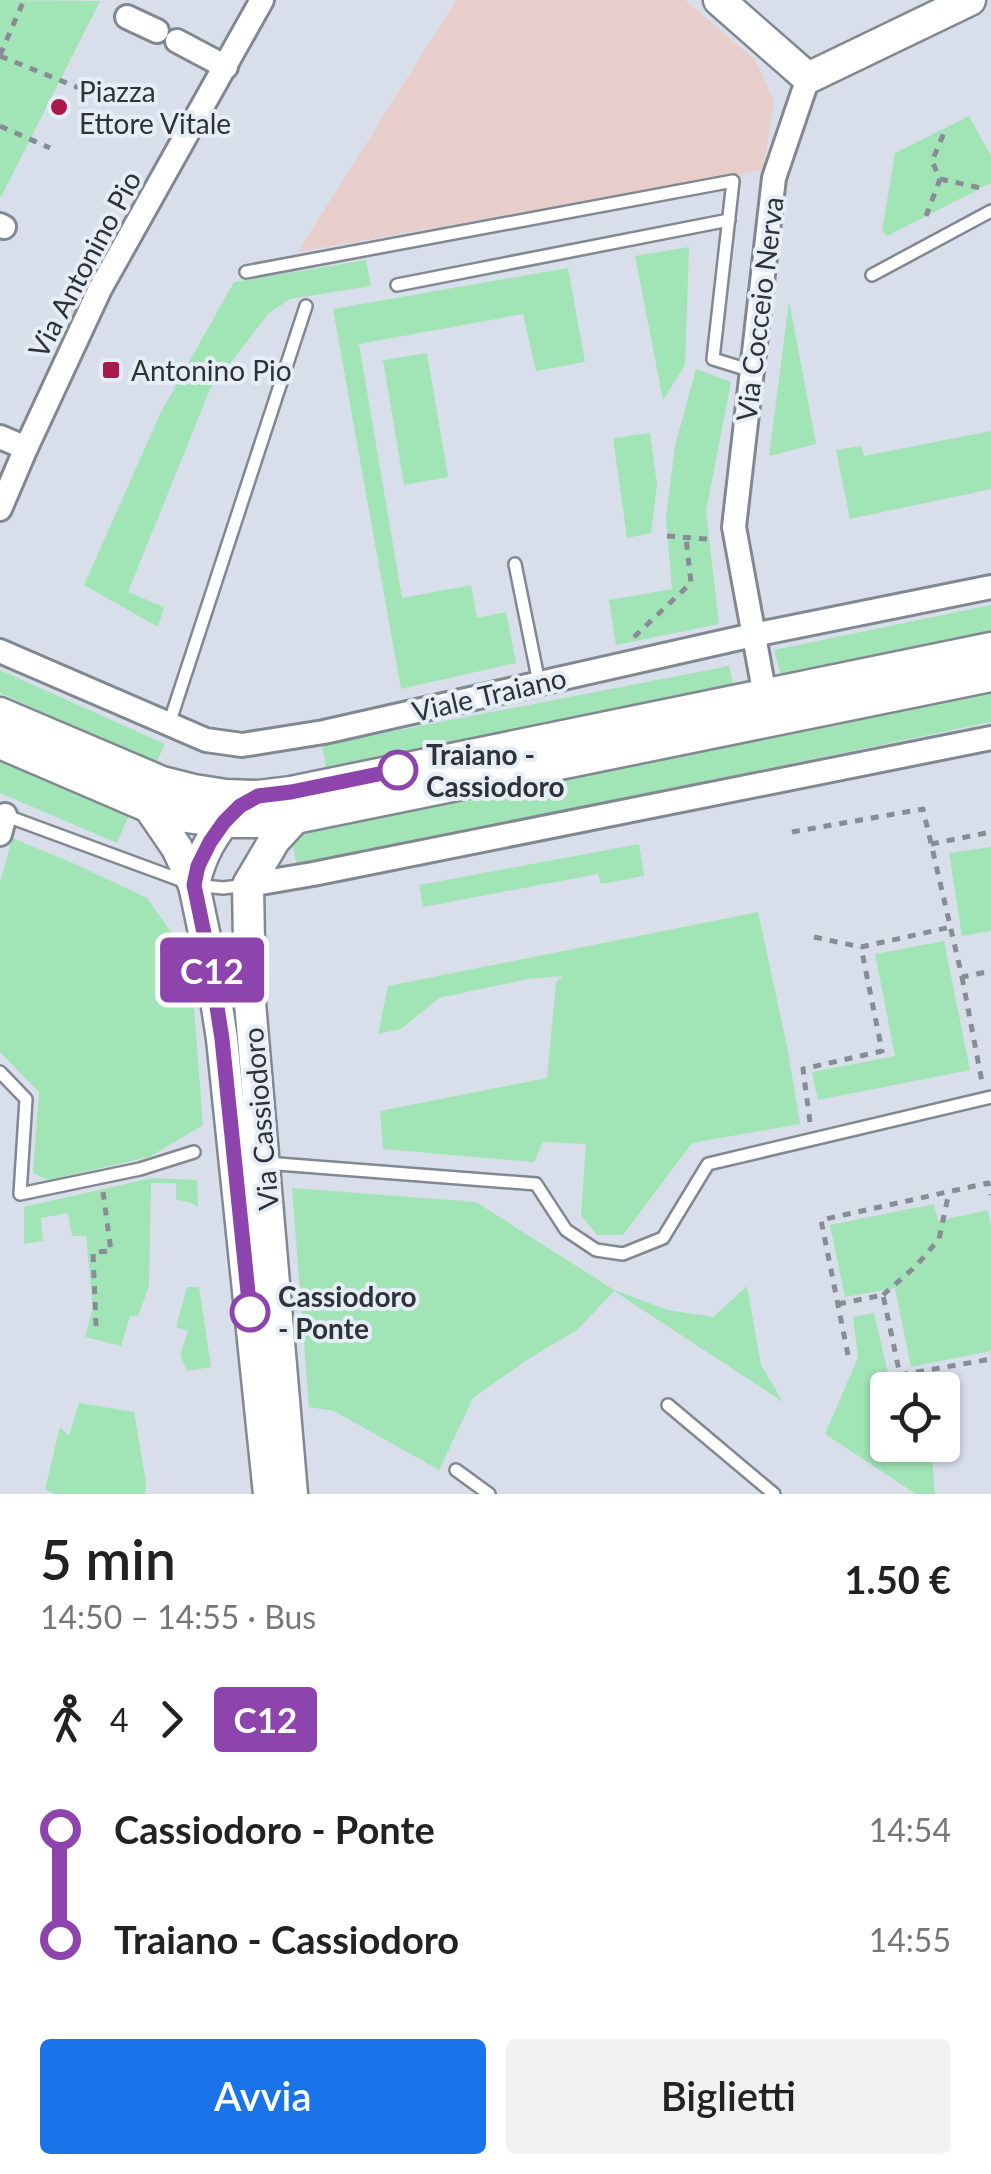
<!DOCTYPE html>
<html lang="it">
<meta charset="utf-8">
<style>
:root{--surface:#fff;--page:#f2f2f2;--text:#222;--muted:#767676;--accent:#1a73e8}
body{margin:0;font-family:Lato,sans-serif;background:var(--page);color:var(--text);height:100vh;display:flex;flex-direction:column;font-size:38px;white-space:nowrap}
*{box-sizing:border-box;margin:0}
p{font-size:32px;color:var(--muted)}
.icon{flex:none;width:55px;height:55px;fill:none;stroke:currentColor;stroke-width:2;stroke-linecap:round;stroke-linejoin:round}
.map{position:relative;height:1494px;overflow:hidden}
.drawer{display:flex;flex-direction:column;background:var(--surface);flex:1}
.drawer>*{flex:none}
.badge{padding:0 20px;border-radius:8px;font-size:35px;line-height:65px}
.fabs{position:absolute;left:870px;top:1372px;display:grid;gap:20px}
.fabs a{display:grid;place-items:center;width:90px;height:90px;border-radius:10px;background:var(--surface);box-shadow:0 2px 8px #0004;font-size:50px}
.map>.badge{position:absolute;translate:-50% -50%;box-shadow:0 0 0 5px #fff}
.legs{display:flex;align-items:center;gap:15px;height:110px;padding:0 40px;font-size:32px}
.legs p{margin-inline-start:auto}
.summary{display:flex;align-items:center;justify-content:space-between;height:170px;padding:0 40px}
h1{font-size:55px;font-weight:600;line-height:75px}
.cta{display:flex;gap:20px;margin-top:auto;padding:20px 40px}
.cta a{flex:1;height:115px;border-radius:10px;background:var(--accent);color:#fff;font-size:40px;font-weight:600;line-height:115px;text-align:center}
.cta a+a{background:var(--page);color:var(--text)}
ul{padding:0 40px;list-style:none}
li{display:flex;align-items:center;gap:35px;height:110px;font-size:38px}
li i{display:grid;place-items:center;width:15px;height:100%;margin:0 12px;background:currentColor}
li i::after{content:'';width:25px;height:25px;margin:-12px;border:8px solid;border-radius:50%;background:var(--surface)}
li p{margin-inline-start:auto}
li:first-child i{background:linear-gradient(#0000 50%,currentColor 0)}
li:last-child i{background:linear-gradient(currentColor 50%,#0000 0)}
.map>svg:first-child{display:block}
</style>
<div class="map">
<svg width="991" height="1494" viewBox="0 0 991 1494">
<rect width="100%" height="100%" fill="#d8dfea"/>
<!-- commercial -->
<polygon fill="#e8ceca" points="456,0 685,0 756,61 774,101 763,170 298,252"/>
<!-- green -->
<g fill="#a1e4b6">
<polygon points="0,0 100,1 1,197 0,196"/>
<polygon points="969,116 991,156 991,183 887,236 882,231 895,153"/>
<polygon points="689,247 685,365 663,400 635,256"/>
<polygon points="366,260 371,286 290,299 269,313 210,389 128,592 164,607 158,627 84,585 161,412 234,282"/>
<polygon points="568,268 585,362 536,371 523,314 359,344 402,598 471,585 477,618 506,612 516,663 401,689 333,309"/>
<polygon points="789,301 816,444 769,456"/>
<polygon points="427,353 448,477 404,485 383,360"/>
<polygon points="696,369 731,382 706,511 719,624 616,645 609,600 672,589 666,518 675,446"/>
<polygon points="991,431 991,489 850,519 836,450 862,446 864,456"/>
<polygon points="650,433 657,485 651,533 627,538 613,438"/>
<polygon points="991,605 991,632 781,675 774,650"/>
<polygon points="729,666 734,688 327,771 322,745"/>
<polygon points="0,670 165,744 156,763 0,693"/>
<polygon points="991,692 991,722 297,866 291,835"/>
<polygon points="0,759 129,815 117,843 0,793"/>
<polygon points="12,838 75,864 147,898 181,946 191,970 203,1125 149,1157 48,1180 33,1173 39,1092 0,1052 0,883"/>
<polygon points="639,844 644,876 601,884 598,874 423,907 419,885"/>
<polygon points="991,847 991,931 962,936 949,853"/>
<polygon points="758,912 788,1051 800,1124 692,1143 623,1235 597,1235 581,1215 586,1144 543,1142 534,1162 383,1149 380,1111 547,1078 556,983 562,976 528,979 439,998 401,1029 378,1034 388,986"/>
<polygon points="944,941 970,1070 818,1100 812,1072 895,1056 875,954"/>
<polygon points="152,1178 197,1180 198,1207 189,1202 176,1200 176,1183 151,1183 149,1286 138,1316 130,1316 121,1346 85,1337 93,1308 86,1236 72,1236 68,1213 41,1218 43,1241 24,1244 24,1207"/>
<polygon points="292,1188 476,1202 614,1290 668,1310 713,1317 747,1286 761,1365 783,1402 614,1291 578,1329 527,1360 473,1398 439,1470 334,1411 309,1407"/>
<polygon points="934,1204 938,1221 988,1210 991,1227 991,1351 911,1367 895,1288 845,1297 830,1225"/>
<polygon points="187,1287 199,1287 211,1367 187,1371 180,1355 188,1331 176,1327"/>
<polygon points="874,1313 888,1373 906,1390 888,1390 888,1445 931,1446 935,1494 916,1494 825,1434 858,1358 853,1317"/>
<polygon points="79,1403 134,1412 146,1482 145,1494 54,1494 45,1489 60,1427 69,1436"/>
</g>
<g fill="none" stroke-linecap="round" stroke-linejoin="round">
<defs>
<g id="lane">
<polyline points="246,272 733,181 713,359 752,371"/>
<polyline points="872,275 991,211"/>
<polyline points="397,285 729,220"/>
<polyline points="515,564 539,683"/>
<polyline points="169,724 306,306"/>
<polyline points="4,815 194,885 223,888 247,885"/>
<polyline points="0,1072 26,1099 20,1194 140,1169 194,1152"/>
<polyline points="265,1163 536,1184 566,1230 596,1250 623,1254 663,1238 708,1164 991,1097"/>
<polyline points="668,1405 774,1494"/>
<polyline points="456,1470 489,1494"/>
</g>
<g id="street">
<polyline points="127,17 157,31"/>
<polyline points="177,41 226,67"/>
<polyline points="0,225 4,227"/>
<polyline points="0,437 26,448"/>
<polyline points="0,509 26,448 100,289 262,0"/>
<polyline points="0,651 206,740 242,745 324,732 753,635 991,587"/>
<polyline points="767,707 734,527 774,178 808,78"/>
<polyline points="0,834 5,815"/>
<polyline points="248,885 313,874 991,738"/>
</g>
<g id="secondary">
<polyline points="719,0 808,78 970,0"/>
<polyline points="0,713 162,782 194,790 226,795 258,796 291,792 991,648"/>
<polyline points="0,743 149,807 186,817 224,822 259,822 295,818 991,676"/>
<polyline points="149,807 177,848 194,885 210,961 222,1039 269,1494"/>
<path d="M194,885C200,856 214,831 235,810"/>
<polyline points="292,1494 250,1003 248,885 274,841 295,818"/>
</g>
</defs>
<!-- lane casing -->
<use href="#lane" stroke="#818891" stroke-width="16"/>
<!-- street casing -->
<use href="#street" stroke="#818891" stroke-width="28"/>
<!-- secondary casing -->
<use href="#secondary" stroke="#818891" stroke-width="35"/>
<!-- path -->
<g stroke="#888d95" stroke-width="5" stroke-dasharray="8 8" stroke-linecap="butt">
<polyline points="0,55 24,0"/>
<polyline points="0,56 84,90"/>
<polyline points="0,126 50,148"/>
<polyline points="940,179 981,188"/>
<polyline points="926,216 940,179 932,161 946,128"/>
<polyline points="667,536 707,539"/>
<polyline points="634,637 691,583 686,538"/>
<polyline points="792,832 923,809 962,977 991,971"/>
<polyline points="931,844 991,832"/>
<polyline points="814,937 861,947 951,927"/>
<polyline points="962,977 982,1082"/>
<polyline points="810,1122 803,1069 882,1051 861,947"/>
<polyline points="883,1295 917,1265 939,1239 949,1192"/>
<polyline points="838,1304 883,1295 900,1375 991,1359"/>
<polyline points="96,1326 93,1252 111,1251 103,1192"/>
<polyline points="848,1355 821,1220 988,1183 991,1195"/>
</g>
<!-- lane -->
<use href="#lane" stroke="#fff" stroke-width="11"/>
<!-- street -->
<use href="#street" stroke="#fff" stroke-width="22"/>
<!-- secondary -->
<use href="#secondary" stroke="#fff" stroke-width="30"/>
</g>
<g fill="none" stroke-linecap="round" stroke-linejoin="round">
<defs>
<polyline id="line-1" points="250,1312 222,1039 210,962 194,885 198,866 210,842 224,822 240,806 258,796 291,792 398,770"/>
</defs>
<!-- line-1 casing -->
<use href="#line-1" stroke="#fff" stroke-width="22"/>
<!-- line-1 -->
<use href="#line-1" stroke="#8e44ad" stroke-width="15"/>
</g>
<!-- markers -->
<g fill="#aa184e" stroke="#e5edf7" stroke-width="4">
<circle cx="59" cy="107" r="10"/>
<rect x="101" y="360" width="20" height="20" rx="5"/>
</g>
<g fill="#fff" stroke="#8e44ad" stroke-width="5">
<circle cx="398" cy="770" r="18"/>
<circle cx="250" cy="1312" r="18"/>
</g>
<g text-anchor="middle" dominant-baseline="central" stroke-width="8" stroke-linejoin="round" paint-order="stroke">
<!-- poi labels -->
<g font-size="28" fill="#2f3236" stroke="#e5edf7" text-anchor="start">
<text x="79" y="91">Piazza<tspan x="79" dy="32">Ettore Vitale</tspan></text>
<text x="131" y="370">Antonino Pio</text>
</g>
<!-- street labels -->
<g font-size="28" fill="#2f3236" stroke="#e5edf7">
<text transform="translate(84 264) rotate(-62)">Via Antonino Pio</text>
<text transform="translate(759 309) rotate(-83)">Via Cocceio Nerva</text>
<text transform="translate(489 694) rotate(-13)">Viale Traiano</text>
<text transform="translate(260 1119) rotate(-95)">Via Cassiodoro</text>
</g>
<!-- stop labels -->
<g font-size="28" font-weight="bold" fill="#2f3236" stroke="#e5edf7" text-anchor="start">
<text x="426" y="754">Traiano -<tspan x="426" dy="32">Cassiodoro</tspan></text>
<text x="278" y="1296">Cassiodoro<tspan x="278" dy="32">- Ponte</tspan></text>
</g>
</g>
</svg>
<div class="fabs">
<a><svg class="icon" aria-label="locate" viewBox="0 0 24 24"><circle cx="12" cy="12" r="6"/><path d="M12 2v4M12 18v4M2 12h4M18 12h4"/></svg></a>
</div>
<b class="badge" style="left:212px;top:970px;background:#8e44ad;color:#fff">C12</b>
</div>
<section class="drawer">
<div class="summary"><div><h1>5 min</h1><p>14:50 – 14:55 · Bus</p></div><b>1.50 €</b></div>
<div class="legs"><svg class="icon" aria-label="walk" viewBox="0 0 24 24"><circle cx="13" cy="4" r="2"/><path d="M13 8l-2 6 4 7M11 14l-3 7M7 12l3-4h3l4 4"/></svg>4<svg class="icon" aria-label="forward" viewBox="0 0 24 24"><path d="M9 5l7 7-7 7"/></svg><b class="badge" style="background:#8e44ad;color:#fff">C12</b></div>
<ul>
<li><i style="color:#8e44ad"></i><b>Cassiodoro - Ponte</b><p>14:54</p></li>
<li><i style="color:#8e44ad"></i><b>Traiano - Cassiodoro</b><p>14:55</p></li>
</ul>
<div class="cta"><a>Avvia</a><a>Biglietti</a></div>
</section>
